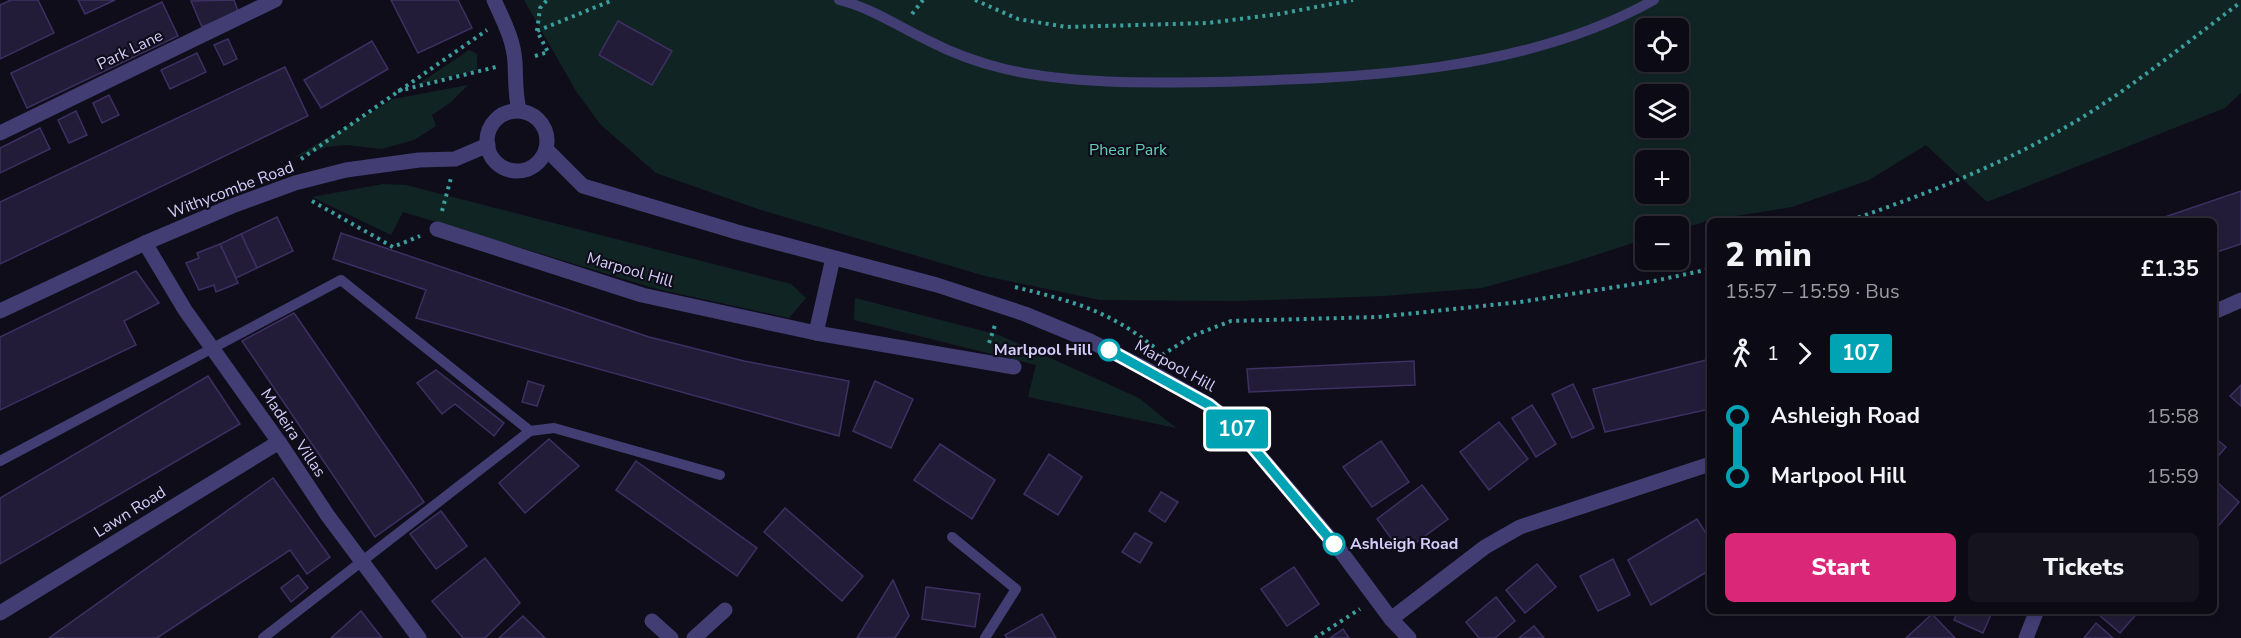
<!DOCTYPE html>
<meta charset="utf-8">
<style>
:root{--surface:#0c0a14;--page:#15131d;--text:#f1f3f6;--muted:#9a9aa0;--line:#2c2b34;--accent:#db2777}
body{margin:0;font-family:"Nunito Sans",sans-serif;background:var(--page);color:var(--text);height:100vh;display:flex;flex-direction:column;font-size:22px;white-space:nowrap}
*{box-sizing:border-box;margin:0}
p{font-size:20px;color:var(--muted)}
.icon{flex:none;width:33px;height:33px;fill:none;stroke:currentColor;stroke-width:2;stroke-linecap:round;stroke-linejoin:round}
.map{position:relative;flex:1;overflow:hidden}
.drawer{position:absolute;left:1707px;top:218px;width:510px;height:396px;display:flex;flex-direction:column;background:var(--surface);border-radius:9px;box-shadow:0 3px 9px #0003,0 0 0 2px var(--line)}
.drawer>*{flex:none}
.badge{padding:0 12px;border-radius:4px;font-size:21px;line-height:39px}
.controls{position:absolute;left:1635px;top:18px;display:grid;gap:12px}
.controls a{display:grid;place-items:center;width:54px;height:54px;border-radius:9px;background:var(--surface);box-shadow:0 3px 9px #0003,0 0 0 2px var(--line);font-size:30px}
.map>.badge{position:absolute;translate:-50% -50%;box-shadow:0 0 0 3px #fff}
.legs{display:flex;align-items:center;gap:9px;height:66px;padding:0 18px;font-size:20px}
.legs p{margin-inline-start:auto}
.overview{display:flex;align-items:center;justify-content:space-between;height:102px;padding:0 18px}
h1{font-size:33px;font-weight:800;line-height:45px}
.action{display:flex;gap:12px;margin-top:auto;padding:12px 18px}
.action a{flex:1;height:69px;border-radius:9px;background:var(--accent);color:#fff;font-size:24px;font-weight:800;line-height:69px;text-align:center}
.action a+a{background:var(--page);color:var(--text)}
ul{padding:0 18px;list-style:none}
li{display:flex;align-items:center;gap:21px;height:60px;font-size:22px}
li i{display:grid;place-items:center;width:9px;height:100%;margin:0 8px;background:currentColor}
li i::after{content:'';width:15px;height:15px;margin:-8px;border:4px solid;border-radius:50%;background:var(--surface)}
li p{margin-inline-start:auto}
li:first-child i{background:linear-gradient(#0000 50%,currentColor 0)}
li:last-child i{background:linear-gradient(currentColor 50%,#0000 0)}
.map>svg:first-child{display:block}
</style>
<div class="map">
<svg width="2241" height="638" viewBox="0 0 2241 638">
<rect width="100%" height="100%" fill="#100d1b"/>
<!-- green -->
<g fill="#112424" fill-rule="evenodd">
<path d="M524,0H2241V93L2225,108L1987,202L1926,145L1869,180L1792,207L1710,220L1679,230L1678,226H1646L1645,239L1568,264L1482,288L1384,296L1238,301L1100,300L985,276L758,209L656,173L600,124L576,91ZM1646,28H1678V62H1646ZM1646,94H1678V128H1646ZM1646,160H1678V194H1646Z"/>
<polygon points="469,50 477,54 477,70 417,85"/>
<polygon points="468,85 451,102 432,115 436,126 414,140 382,149 347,145 327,147 293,158 393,99"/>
<polygon points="383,184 406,185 791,284 806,298 789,318 657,289 403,212 391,235 312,197"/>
<polygon points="855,298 999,335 1139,398 1176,428 1028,397 1036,365 854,320"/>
</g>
<!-- building -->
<g fill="#231c39" stroke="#3d3062" stroke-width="1.5">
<polygon points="11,0 38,0 54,33 0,59 0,5"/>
<polygon points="78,0 115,0 85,14"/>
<polygon points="234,0 238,11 202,27 191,1"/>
<polygon points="391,0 458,0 472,28 418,53"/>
<polygon points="162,2 178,36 27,108 11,73"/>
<polygon points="618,21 672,51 652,85 599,55"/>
<polygon points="228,39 237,59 224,65 214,45"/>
<polygon points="372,41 388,69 321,108 304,80"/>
<polygon points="197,53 206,72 170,89 161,70"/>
<polygon points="285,67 308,116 0,264 0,202"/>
<polygon points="109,95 119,115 102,123 93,103"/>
<polygon points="76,111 87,135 69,143 58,120"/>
<polygon points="40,128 50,149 0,173 0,148"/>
<polygon points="2241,191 2241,244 2214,253 2214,220 2156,220"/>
<polygon points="277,217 293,251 257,268 241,234"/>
<polygon points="341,233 649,337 744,361 849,381 839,436 416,318 426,290 333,259"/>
<polygon points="241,234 257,268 236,278 220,244"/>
<polygon points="220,244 238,283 216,292 214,285 199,290 186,263 199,258 197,253"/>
<polygon points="136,271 159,303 124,321 136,345 0,410 0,337"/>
<polygon points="294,313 424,502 375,537 242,341"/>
<polygon points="1710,359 1710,409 1605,432 1593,389"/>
<polygon points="1414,361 1415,385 1249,392 1247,369"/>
<polygon points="436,370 504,423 494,436 455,404 442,414 417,383"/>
<polygon points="208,376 240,424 0,564 0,498"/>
<polygon points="528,381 544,386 537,406 522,402"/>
<polygon points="875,381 913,399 891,448 853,431"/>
<polygon points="1573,384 1594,428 1572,438 1552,394"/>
<polygon points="2241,385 2241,406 2230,396"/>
<polygon points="1532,405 1556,444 1536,457 1512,418"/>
<polygon points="1499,422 1528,459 1489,490 1460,452"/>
<polygon points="2214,437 2226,447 2214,461"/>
<polygon points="549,439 579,466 525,513 499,483"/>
<polygon points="1381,441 1409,482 1372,507 1343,467"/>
<polygon points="940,444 995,480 972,519 914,480"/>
<polygon points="1049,454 1082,477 1058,515 1024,494"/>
<polygon points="636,461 757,548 737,576 616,490"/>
<polygon points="273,478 330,557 307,574 290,550 157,638 49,638"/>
<polygon points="2217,482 2239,502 2214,531 2214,486"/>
<polygon points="1422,485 1448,519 1402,553 1377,519"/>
<polygon points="1161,492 1178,502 1165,522 1149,511"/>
<polygon points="785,508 863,576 842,601 764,532"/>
<polygon points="441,511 467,546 436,569 410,534"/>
<polygon points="1697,519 1710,540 1710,570 1651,605 1628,560"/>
<polygon points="1135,533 1152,543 1140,563 1122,552"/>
<polygon points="485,558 520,603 485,638 463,638 432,601"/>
<polygon points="1613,559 1630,595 1598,611 1580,576"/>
<polygon points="1537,564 1556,587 1525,613 1506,590"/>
<polygon points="1294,567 1319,604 1287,626 1261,589"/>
<polygon points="298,575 308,588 291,602 281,588"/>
<polygon points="893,580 909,616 895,638 857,638"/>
<polygon points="926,587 980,594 975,627 922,619"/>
<polygon points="1496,597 1515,621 1495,638 1479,638 1466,622"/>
<polygon points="1958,610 1993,610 1983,633 1954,620"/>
<polygon points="2100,610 2140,610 2120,633 2098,614"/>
<polygon points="361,611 382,638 331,638"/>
<polygon points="1042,614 1056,638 1007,638 1005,635"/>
<polygon points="1932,614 1955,638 1906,638"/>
<polygon points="523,616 545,638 499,638"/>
<polygon points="2096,623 2113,638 2084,638"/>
<polygon points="1534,626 1544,638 1519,638"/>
<polygon points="1343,629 1349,638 1330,638"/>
</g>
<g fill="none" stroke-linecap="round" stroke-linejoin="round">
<!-- path -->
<g stroke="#3b9f9e" stroke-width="4" stroke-dasharray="3 4.5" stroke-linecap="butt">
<polyline points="975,0 1018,19 1066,27 1208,23 1279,14 1353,0"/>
<polyline points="912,14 923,0"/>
<polyline points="537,31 540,8 547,0"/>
<polyline points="535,56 548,52 537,31 613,0"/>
<polyline points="398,91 496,67"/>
<polyline points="301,159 487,30"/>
<polyline points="312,201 393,247 420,236"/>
<polyline points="442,211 451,178"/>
<path d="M1851,220C1935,191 2022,157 2097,108C2146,76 2193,38 2241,2"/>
<path d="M1015,287C1071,301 1109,310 1155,348"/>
<polyline points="989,343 995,325"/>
<polyline points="1162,355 1192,336 1231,321 1378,317 1520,302 1654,281 1710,269"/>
<polyline points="1315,638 1360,609"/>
</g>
<!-- service -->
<g stroke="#423e74" stroke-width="10">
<path d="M839,0C872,8 899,27 929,41C952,53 980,63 1005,69C1067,84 1149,83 1213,82C1358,78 1524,73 1654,0"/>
<polyline points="0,461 341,280 530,431 554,428 720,475"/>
<polyline points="952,537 1016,589 985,638"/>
<polyline points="263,638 530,431"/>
</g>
<!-- minor -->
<g stroke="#423e74" stroke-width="15">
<polyline points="0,133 275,0"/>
<polyline points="437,229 642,295 816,333 1014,367"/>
<polyline points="145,243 185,310 279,442 328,516 419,638"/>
<polyline points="0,311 145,243 232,206 295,183 346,170 419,160 455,159 488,145"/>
<polyline points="2214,312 2241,300"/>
<polyline points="816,333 833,258"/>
<polyline points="0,613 279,442"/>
<polyline points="1391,619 1485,547 1520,527 1710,464"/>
<polyline points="652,621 671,638"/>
<polyline points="694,638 725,610"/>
<polyline points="2026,638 2037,610"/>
</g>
<!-- tertiary -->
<g stroke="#423e74" stroke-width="15">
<path d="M494,0C503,20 514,40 515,63C516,80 515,93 519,110"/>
<circle cx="517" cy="141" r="30"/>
<polyline points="547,150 583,186 737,232 937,285 1025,314 1090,341 1146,369 1209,405 1233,424 1339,549 1391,619 1409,638"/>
</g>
</g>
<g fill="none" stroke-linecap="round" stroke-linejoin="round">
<defs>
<polyline id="line-1" points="1109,350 1209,405 1233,424 1334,544"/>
</defs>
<!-- line-1 casing -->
<use href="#line-1" stroke="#fff" stroke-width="14"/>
<!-- line-1 -->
<use href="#line-1" stroke="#00a3b4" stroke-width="9"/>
</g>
<!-- markers -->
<g fill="#fff" stroke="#00a3b4" stroke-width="3">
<circle cx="1109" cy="350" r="10"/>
<circle cx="1334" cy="544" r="10"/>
</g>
<g text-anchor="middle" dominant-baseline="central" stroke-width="4.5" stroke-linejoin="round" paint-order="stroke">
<!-- street labels -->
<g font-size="16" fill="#d4cdf9" stroke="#100d1b">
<text transform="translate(130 50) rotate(-26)">Park Lane</text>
<text transform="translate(231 190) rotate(-21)">Withycombe Road</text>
<text transform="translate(630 270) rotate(16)">Marpool Hill</text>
<text transform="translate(1175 366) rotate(29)">Marpool Hill</text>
<text transform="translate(293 433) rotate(56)">Madeira Villas</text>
<text transform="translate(130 512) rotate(-32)">Lawn Road</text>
</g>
<!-- park labels -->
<g font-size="16" fill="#63ceb8" stroke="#100d1b">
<text x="1128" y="150">Phear Park</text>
</g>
<!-- stop labels -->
<g font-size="16" font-weight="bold" fill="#d4cdf9" stroke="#100d1b" text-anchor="end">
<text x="1092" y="350">Marlpool Hill</text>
<text x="1350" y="544" text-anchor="start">Ashleigh Road</text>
</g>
</g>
</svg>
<div class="controls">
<a><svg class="icon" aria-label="locate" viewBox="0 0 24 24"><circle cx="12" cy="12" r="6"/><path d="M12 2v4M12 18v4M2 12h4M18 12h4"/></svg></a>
<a><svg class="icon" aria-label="layers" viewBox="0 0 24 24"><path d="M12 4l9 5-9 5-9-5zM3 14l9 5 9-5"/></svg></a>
<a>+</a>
<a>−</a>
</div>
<b class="badge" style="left:1237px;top:429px;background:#00a3b4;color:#fff">107</b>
<section class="drawer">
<div class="overview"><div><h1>2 min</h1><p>15:57 – 15:59 · Bus</p></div><b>£1.35</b></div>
<div class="legs"><svg class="icon" aria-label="walk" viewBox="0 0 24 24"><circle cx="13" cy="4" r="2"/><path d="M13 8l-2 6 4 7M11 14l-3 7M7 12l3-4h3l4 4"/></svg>1<svg class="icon" aria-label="forward" viewBox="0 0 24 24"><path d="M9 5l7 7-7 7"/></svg><b class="badge" style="background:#00a3b4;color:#fff">107</b></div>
<ul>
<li><i style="color:#00a3b4"></i><b>Ashleigh Road</b><p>15:58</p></li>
<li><i style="color:#00a3b4"></i><b>Marlpool Hill</b><p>15:59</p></li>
</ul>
<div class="action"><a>Start</a><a>Tickets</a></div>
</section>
</div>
